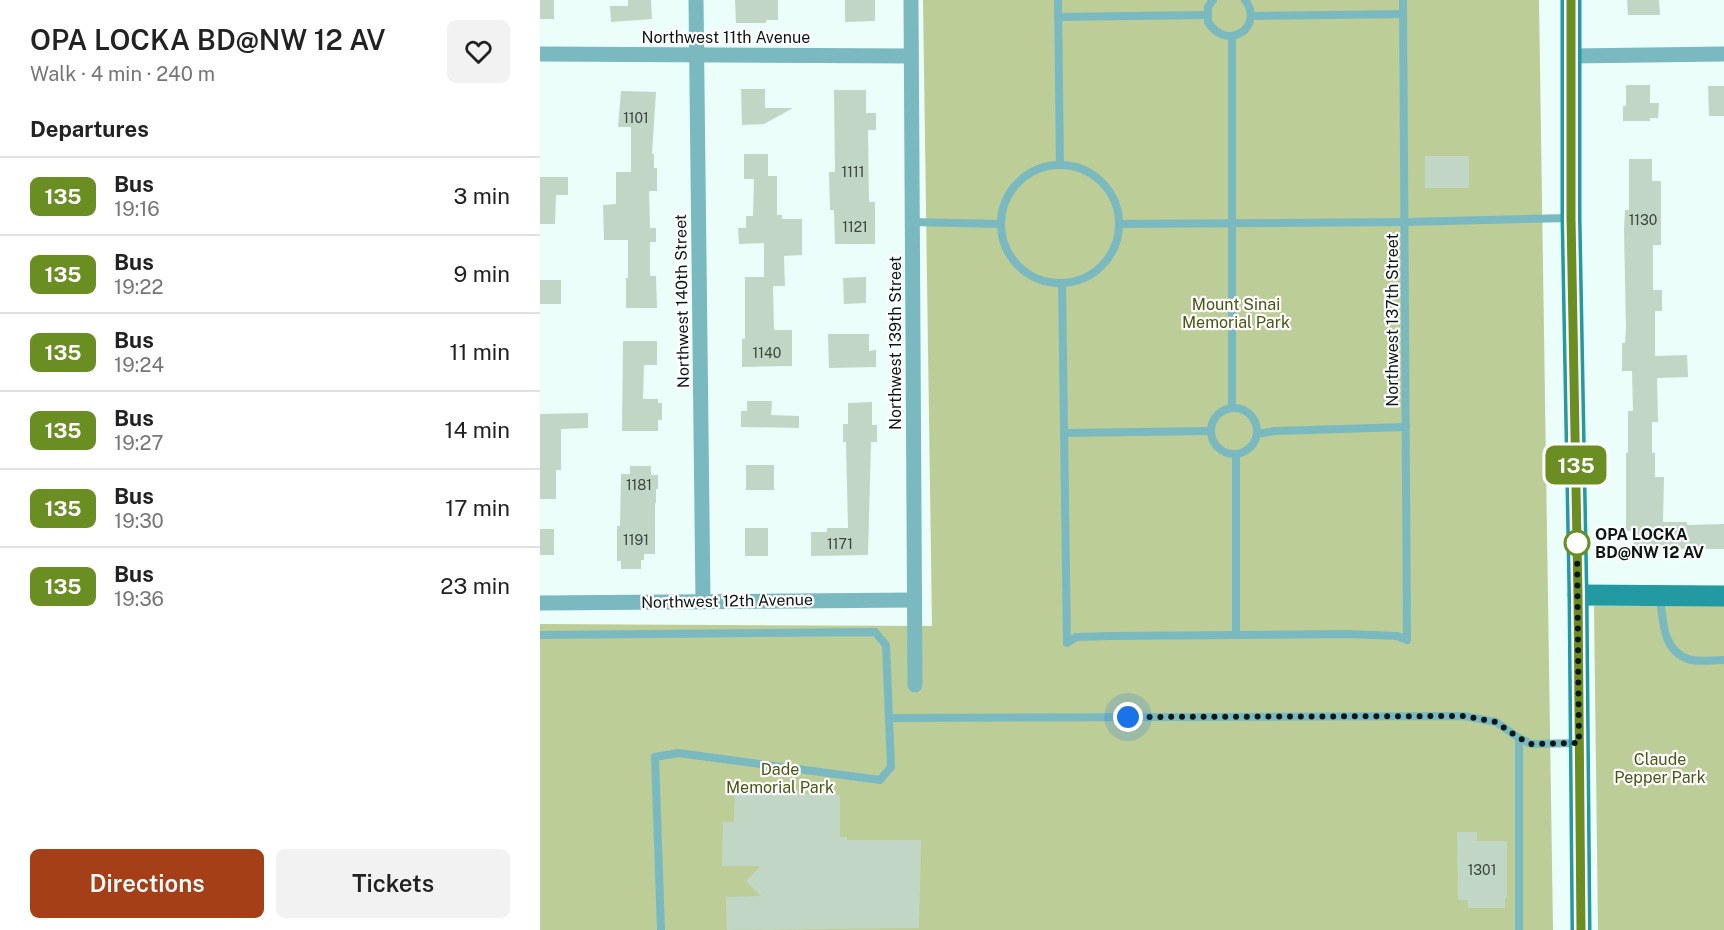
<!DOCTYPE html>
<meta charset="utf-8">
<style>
:root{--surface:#fff;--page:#f2f2f2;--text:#222;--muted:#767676;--line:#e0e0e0;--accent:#a53f17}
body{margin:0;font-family:"Public Sans",sans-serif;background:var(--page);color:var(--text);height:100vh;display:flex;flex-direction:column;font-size:22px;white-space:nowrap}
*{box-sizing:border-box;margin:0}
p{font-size:20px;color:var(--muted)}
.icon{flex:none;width:33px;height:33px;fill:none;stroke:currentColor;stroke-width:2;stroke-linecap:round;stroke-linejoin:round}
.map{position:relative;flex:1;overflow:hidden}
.drawer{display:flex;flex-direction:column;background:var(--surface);width:540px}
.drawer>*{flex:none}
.badge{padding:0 12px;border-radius:9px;font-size:21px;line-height:39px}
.you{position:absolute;width:30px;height:30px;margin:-15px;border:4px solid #fff;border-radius:50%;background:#1a73e8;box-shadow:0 0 0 9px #1a73e833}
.map>.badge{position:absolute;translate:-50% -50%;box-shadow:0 0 0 3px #fff}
h2{padding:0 30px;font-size:22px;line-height:54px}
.round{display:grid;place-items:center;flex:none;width:63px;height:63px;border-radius:9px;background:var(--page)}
.summary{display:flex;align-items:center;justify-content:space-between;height:102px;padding:0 30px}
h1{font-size:28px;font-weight:600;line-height:45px}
.primary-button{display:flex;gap:12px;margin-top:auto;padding:12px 30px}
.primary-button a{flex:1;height:69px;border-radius:9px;background:var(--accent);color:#fff;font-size:24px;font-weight:600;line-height:69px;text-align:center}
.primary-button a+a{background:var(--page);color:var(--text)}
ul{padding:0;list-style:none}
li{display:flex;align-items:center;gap:18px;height:78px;padding:0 30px;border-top:2px solid var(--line)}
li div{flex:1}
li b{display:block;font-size:22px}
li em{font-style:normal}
li .badge{min-width:66px;font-weight:700;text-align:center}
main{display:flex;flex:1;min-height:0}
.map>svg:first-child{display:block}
</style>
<main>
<section class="drawer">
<div class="summary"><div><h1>OPA LOCKA BD@NW 12 AV</h1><p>Walk · 4 min · 240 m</p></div><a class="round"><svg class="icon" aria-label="heart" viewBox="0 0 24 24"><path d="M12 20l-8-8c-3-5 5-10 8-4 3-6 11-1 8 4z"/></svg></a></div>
<h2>Departures</h2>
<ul>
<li><span class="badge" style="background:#6b8e23;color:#fff">135</span><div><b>Bus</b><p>19:16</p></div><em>3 min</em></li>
<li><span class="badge" style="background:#6b8e23;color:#fff">135</span><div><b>Bus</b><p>19:22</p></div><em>9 min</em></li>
<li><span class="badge" style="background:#6b8e23;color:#fff">135</span><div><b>Bus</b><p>19:24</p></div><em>11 min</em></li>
<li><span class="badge" style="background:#6b8e23;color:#fff">135</span><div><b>Bus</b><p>19:27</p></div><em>14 min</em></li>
<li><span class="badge" style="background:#6b8e23;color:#fff">135</span><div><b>Bus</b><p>19:30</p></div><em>17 min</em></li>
<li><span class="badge" style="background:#6b8e23;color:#fff">135</span><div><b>Bus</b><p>19:36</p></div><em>23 min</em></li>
</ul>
<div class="primary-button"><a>Directions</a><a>Tickets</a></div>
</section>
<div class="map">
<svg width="1184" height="930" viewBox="0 0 1184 930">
<rect width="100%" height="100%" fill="#ecfef9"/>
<!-- green -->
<g fill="#bdcd97">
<polygon points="383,0 999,0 1013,930 0,930 0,624 392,626"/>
<polygon points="1054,606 1184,606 1184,930 1058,930"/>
</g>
<!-- building -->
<g fill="#c2d6c5">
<rect x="0" y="0" width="14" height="19"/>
<polygon points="88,0 111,0 112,19 71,22 70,6 88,6"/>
<polygon points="195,0 238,0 238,20 226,20 226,23 196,23"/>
<polygon points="305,0 335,0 335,21 305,22"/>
<polygon points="1087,0 1119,0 1120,15 1088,15"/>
<polygon points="1086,85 1110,85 1110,103 1119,103 1118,118 1110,118 1110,121 1083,121 1083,106 1086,106"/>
<polygon points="1168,86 1184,86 1184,116 1169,116"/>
<polygon points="201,89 225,89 225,108 253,108 224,124 202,125"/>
<polygon points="294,90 326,90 326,113 336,113 336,130 328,130 329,202 335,202 335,244 295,244 294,210 290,210 289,172 295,172"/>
<polygon points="81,91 116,92 112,154 114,154 114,168 117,168 117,191 109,191 110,228 116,228 116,242 110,242 110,276 116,276 117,308 86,308 86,278 88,278 88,240 64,240 63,205 76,204 76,172 91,172 91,127 78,127"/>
<polygon points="204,154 228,154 228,176 237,176 237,215 242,215 242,219 262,219 262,255 244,256 245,286 233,286 234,330 252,330 252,366 202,367 202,339 205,339 205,277 224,277 224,243 199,244 198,228 206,228 206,216 213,216 214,179 204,179"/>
<rect x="885" y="156" width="44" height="32"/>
<polygon points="1089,159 1112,159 1112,181 1121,181 1121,245 1113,245 1113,290 1122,290 1122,311 1115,311 1115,356 1147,355 1148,377 1117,378 1118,422 1112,422 1112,453 1115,453 1115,477 1124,477 1123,522 1147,522 1147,525 1184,524 1184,549 1113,549 1113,553 1094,553 1093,531 1086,531 1086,453 1088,453 1088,411 1093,411 1092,371 1082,371 1082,343 1085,343 1086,328 1084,230 1085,210 1089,210"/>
<polygon points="0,177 28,177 28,195 16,195 15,224 0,224"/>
<polygon points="326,277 326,303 304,304 303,278"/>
<rect x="0" y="280" width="21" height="24"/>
<polygon points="288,334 329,334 329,351 336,350 336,367 289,368"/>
<polygon points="83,341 117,341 117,365 104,365 103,399 118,399 118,403 122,403 122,420 118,420 118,431 82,431"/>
<polygon points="207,401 232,401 231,415 259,416 259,428 201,427 201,411 207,411"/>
<polygon points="332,402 332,425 337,425 337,442 331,442 328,555 271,556 271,532 287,532 287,528 308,528 306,442 303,442 303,424 308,424 308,403"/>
<polygon points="48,413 48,428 21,429 21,470 16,470 16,499 0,499 0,414"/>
<rect x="206" y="465" width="28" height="25"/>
<polygon points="90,466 111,466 111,475 118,475 118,489 116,489 116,503 115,503 115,554 104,554 104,560 101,560 101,569 81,569 81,561 77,561 77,526 80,526 81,474 90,474"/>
<rect x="205" y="528" width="23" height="28"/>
<rect x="0" y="529" width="14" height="26"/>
<polygon points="195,786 245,787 245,793 300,795 300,837 307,837 307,840 381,840 379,928 187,930 186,897 221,896 206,881 221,866 182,866 183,822 194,822"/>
<polygon points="917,832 937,832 937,841 967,841 967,898 965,898 965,908 928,908 927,900 918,900"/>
</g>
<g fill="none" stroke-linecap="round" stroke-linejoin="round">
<!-- lane -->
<g stroke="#7ab9bf" stroke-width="8">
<polyline points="518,0 520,164"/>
<path d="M673,0L668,7V22C688,53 725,26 705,0"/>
<polyline points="711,16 863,14"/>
<polyline points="518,17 667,15"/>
<circle cx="520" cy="224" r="59"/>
<polyline points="372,222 461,224"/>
<polyline points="579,224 866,222 1030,218"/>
<polyline points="522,283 527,643 536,637 572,636 807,634 857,636 867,640 863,0"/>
<polyline points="692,408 692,37"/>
<circle cx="694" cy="431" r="23"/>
<polyline points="524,433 670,431"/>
<polyline points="717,434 735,431 866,427"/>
<polyline points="696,454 696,635"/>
<path d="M1120,597C1123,621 1122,652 1151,660C1161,662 1174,660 1184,660"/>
<polyline points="0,635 335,632 346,645 351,767 340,780 138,753 115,757 121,930"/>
<polyline points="349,718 924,716 956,722 979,738 991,744 1038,743"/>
<polyline points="979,738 979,930"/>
</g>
<!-- street -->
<g stroke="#7ab9bf" stroke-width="15">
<polyline points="156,0 163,601"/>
<polyline points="371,0 375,685"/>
<polyline points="0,54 371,56"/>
<polyline points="1032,56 1184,54"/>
<polyline points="0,603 374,600"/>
</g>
<!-- secondary -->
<g stroke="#2399a2" stroke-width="21">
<polyline points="1031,0 1031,218 1038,595 1041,930"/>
<polyline points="1038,595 1184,596"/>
</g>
</g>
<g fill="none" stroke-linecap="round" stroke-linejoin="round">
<defs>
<polyline id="line" points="1031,0 1031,218 1038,596 1041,930"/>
</defs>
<!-- line casing -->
<use href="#line" stroke="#fff" stroke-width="14"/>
<!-- line -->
<use href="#line" stroke="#6b8e23" stroke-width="9"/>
<!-- walk -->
<polyline stroke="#0c1614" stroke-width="6" stroke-dasharray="0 10.8" points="588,717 924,716 956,722 979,738 991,744 1039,743 1037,543"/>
</g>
<!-- markers -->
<circle fill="#fff" stroke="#6b8e23" stroke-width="3" cx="1037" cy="543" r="12"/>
<g text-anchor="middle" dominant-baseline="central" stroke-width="4.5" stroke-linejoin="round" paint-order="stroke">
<!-- number labels -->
<g font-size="14" fill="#3a4640">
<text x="96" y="118">1101</text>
<text x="313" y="172">1111</text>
<text x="1103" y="220">1130</text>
<text x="315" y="227">1121</text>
<text x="227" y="353">1140</text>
<text x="99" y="485">1181</text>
<text x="96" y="540">1191</text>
<text x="300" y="544">1171</text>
<text x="942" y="870">1301</text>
</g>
<!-- street labels -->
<g font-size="16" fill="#0c1614" stroke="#fff">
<text x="186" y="37">Northwest 11th Avenue</text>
<text transform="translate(142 301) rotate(-91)">Northwest 140th Street</text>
<text transform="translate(852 320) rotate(-90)">Northwest 137th Street</text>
<text transform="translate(355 343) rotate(-90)">Northwest 139th Street</text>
<text transform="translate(187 601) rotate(-1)">Northwest 12th Avenue</text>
</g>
<!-- park labels -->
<g font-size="16" fill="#485714" stroke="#fff">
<text x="696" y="304">Mount Sinai<tspan x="696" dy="18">Memorial Park</tspan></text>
<text x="1120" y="759">Claude<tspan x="1120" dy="18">Pepper Park</tspan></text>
<text x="240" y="769">Dade<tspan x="240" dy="18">Memorial Park</tspan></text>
</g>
<!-- stop labels -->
<g font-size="16" font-weight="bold" fill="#0c1614" stroke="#fff" text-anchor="start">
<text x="1055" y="534">OPA LOCKA<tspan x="1055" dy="18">BD@NW 12 AV</tspan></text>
</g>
</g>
</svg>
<div class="you" style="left:588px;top:717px"></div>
<b class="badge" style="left:1036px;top:465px;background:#6b8e23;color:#fff">135</b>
</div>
</main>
